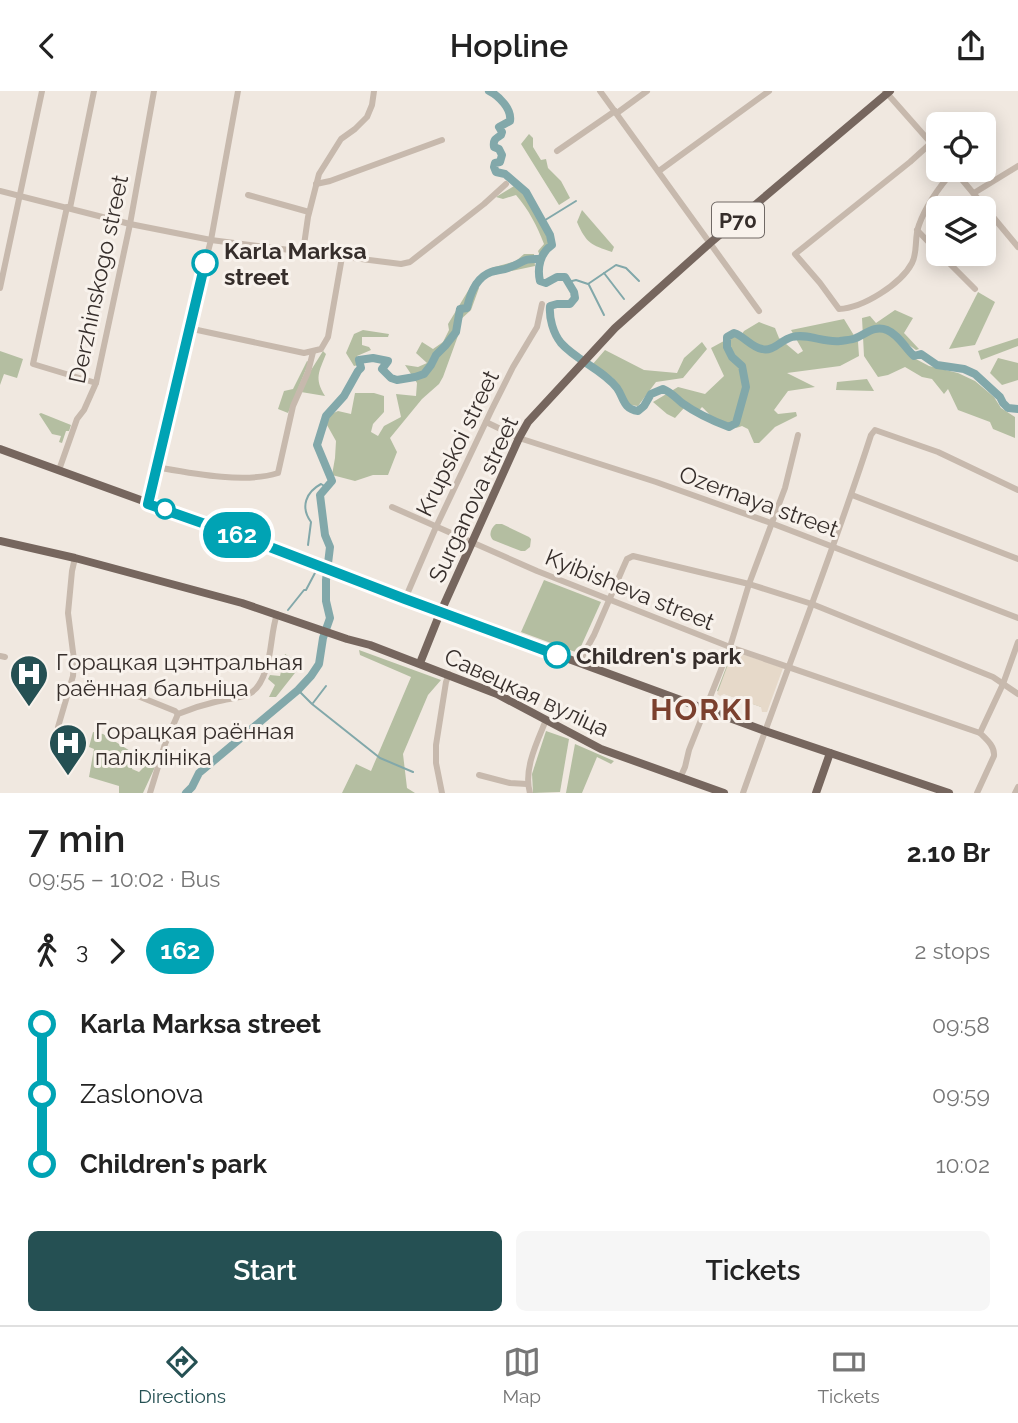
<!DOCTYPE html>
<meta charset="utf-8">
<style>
:root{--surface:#fff;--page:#f6f6f6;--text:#222;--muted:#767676;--line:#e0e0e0;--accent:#255053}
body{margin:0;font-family:Raleway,sans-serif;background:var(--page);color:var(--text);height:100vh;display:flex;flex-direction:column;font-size:26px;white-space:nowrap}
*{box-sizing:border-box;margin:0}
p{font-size:23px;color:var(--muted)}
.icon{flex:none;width:38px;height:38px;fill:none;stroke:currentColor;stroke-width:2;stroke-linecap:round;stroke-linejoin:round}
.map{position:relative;height:702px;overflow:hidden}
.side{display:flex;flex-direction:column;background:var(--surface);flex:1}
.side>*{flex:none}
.badge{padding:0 14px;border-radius:23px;font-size:24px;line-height:46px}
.controls{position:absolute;left:926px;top:21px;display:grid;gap:14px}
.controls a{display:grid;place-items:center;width:70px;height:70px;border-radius:10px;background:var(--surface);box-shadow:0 4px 18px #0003;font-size:35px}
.map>.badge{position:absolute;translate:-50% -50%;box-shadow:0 0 0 4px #fff}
.legs{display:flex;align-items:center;gap:10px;height:77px;padding:0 28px;font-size:23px}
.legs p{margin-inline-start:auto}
.headline{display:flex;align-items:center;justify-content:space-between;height:119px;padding:0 28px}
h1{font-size:38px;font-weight:600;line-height:52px}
.primary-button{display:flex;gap:14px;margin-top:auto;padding:14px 28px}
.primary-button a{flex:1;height:80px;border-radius:10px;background:var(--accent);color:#fff;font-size:28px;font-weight:600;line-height:80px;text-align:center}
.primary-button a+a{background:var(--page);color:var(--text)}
ul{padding:0 28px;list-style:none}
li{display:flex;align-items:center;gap:24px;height:70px;font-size:26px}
li i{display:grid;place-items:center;width:10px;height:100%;margin:0 9px;background:currentColor}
li i::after{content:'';width:18px;height:18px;margin:-9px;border:5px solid;border-radius:50%;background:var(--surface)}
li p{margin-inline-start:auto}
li:first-child i{background:linear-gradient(#0000 50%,currentColor 0)}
li:last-child i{background:linear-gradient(currentColor 50%,#0000 0)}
header{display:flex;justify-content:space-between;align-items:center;height:91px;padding:0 28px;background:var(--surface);font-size:32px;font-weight:600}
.tabs{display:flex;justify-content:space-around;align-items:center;height:98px;border-top:2px solid var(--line);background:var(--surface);font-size:19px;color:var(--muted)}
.tabs a{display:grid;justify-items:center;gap:4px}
.tabs .current{color:var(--accent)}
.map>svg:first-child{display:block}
</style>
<header><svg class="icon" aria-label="back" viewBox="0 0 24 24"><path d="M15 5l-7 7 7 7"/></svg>Hopline<svg class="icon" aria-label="share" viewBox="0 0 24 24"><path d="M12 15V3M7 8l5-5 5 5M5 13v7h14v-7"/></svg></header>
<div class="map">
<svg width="1018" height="702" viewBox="0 0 1018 702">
<rect width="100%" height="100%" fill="#f0e8e0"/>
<!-- green -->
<g fill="#b4bea1">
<polygon points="529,43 533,47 533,56 541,69 546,68 548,77 561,90 570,107 559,114 521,53"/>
<path d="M514,95L524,102L549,146L550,153L545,157L540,165L538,160L544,153C537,135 529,119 516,104L503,108L496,106Z"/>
<path d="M582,119L614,156L612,161C591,154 586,152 577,131Z"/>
<polygon points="524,163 534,163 535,175 493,184 491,177 516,170"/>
<polygon points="474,190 479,197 471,219 459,230 459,242 443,286 439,293 422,308 390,347 397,361 388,384 373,384 355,390 332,384 335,367 336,350 327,334 329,324 338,320 351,323 355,302 374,302 384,305 384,321 373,333 371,341 378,345 384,335 401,326 396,303 416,305 417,292 405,274 418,276 427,272 416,262 422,251 433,258 443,251 449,239 448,233"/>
<polygon points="978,201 995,211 975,254 949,258"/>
<polygon points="895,219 913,227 904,242 919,258 916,259 905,251 902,253 914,267 929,275 958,282 975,290 994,306 1001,317 1015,326 1015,347 993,338 990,331 958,319 948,298 944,303 932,288 922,286 905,276 888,284 878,286 864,265 862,227 870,225 876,232"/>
<path d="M844,228L858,251L859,265L840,275L787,282L815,296L788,300L774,319L778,323L796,321L797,325L775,336L759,352H754L748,338L742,335C723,343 715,328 702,316L695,324L684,317L675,327L667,323L653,311L678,296L705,303L724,285L711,257L733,245L740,246L744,240L759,231L775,237L779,247L798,263L803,260L791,239Z"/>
<polygon points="363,239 389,243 388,246 362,246 362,254 369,256 371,259 357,265 358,274 354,275 346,262 354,243"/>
<polygon points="1018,247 1018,255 981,269 978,260"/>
<polygon points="702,251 707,258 683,287 656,291 638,315 629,314 613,287 592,274 605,259 644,279 677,282 684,267"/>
<polygon points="0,260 23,268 17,287 4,283 0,294"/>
<path d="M323,260L326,263C319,281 314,287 325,305L301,301L308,284Z"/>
<polygon points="998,267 1018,272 1018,289 1002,294 990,282"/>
<polygon points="307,270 309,271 288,322 278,318 284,300 293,298"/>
<polygon points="867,288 874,300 836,299 837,291"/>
<polygon points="41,322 71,334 69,340 66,340 62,352 59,351 61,345 52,343 39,323"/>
<path d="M496,433H502L529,446L531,448L530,456L525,460H521L493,449C488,444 491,437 496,433Z"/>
<polygon points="544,489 601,511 578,562 521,541"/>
<polygon points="359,559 441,589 428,604 403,663 407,697 415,702 342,702 356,673 371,680 411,586 360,564"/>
<polygon points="732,561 763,572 764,571 782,578 767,618 717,600"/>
<polygon points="285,563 302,573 276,606 269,606 275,594 268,588 270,584 280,585"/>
<polygon points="546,640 569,648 560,701 533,702 532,683"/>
<polygon points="93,641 103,643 135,663 132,678 139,681 145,675 155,676 143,702 119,702 119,695 89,686 94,658 89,656"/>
<polygon points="575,653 614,670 611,673 597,666 582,702 566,702"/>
</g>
<!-- plaza -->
<polygon fill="#e6d9c9" points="733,560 783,577 767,621 762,621 761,616 724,603 720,605 717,603"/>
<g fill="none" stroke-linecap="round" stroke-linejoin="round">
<!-- stream -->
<g stroke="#82a8aa" stroke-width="2">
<polyline points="542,131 576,110"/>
<polyline points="604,182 624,208"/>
<polyline points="568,191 576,189 588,193 616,174 626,177 639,190"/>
<polyline points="589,194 604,224"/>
<path d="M308,454L311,431C300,416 306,401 321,393L326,396"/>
<polyline points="288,519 304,499 306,499 316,480 320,477"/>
<polyline points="298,599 312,613 380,667 413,681"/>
<polyline points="313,612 326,595"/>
</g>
<!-- river -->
<g stroke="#82a8aa" stroke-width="8">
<path d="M489,0C499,5 512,18 510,30L499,36L502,41L501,44C495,48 493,49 494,56L499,58L502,64L500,71L495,72L494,76L496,81L505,83L526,101L550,144L552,154C540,162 537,177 540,190L546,192L557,186H565L574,201L575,207L570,213H557L550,215C549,227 553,242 561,252C577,270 602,278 617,297C624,307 623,318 638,320L644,315L651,303L663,298C671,301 676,307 682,312C696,322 713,330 729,336L736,332L746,296L742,275L732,266L727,256V246L734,242C744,245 751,256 762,258C773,261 781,249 792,246C807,242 824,252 840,250C845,249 852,249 856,247C867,242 875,234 887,239C899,244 905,257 914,265L921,263L937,274L964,278L975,283L1000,306L1003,312L1008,317L1018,318"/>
<path d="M186,702L192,696L199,682L298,599L311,585L319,573L323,547L330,527L326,510V489L330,456L325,444L320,404L332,390L317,354L326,325L344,305L358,280L361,277L359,269L373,267L388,270L382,278L391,287L397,289L415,286L424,283L431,274L436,264L445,255L456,241L460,218L467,217C470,203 477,186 491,181C497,179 503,179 508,177C524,172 521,167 540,168"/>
</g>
<!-- minor -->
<g stroke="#c7b9ad" stroke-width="6">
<polyline points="600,0 759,220"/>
<polyline points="885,0 938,60"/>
<polyline points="617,22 647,0"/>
<path d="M931,52L910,71L795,163L820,192L839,218C863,217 901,193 912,172C918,161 914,146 919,134C926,114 940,95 954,79"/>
<polyline points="557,60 615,20"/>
<polyline points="954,79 1018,156"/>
<polyline points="659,80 769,0"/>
<polyline points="316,93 330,90 442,49"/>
<polyline points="0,100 130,133 211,149 401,173 410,171 484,113 506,93"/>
<polyline points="974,102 1018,75"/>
<polyline points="248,104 309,121"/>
<polyline points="67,116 33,273 96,292"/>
<polyline points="70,117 94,0"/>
<polyline points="917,139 938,161"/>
<polyline points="303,161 308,126 319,83 341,48 355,38 367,26 372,14 374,0"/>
<polyline points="940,163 975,198"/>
<polyline points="0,197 42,0"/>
<polyline points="188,237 304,262 321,258 328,246 342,166"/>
<polyline points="486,331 519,347 656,391 771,432 1018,527"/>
<path d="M156,376C190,382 245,393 278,382L293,315L308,281L313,261"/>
<polyline points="59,379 77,328 84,319 96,292 130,133 154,0"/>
<polyline points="852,404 1018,468"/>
<polyline points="148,413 188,237 211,149 238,0"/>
<polyline points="392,416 537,480 730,556 980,642"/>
<polyline points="405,508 436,436 492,318 513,276 537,236 542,213"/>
<polyline points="0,565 5,566"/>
<polyline points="582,566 594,544 623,477 627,468 633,465 749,493 812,513 993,586 1018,603"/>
<polyline points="118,597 175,620 178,623"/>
<polyline points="58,636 73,585 74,569 68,522 72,480 75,467"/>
<polyline points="479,684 510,692 527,693"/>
<polyline points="680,687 685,676 689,659 730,556 749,493 785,397 798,344"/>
<path d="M150,702L165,653L178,623C190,618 202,614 215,611C242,604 256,610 266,578C272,560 271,541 277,523"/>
<polyline points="442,702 436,672 436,654 446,591 449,583"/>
<path d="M530,702C523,679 537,651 546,629"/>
<path d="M743,702C785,582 832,465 871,344L875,339L938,361L1018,399"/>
<path d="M977,702L994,665C995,655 986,648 980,642L1003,593L1018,551"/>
<polyline points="1015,702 1018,696"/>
</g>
<!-- major -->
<g stroke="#76665e" stroke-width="8">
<polyline points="0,358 262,453 405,508 765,640 949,702"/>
<polyline points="0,450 75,467 242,512 347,548 370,554 497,603 601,658 724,702"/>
<polyline points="420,572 438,527 519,347 528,331 615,237 710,152 890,0"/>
<polyline points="816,702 830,662"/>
</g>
</g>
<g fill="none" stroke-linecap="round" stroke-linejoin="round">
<defs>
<polyline id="line-1" points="205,172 148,413 262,453 405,508 557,564"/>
</defs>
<!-- line-1 casing -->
<use href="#line-1" stroke="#fff" stroke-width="16"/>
<!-- line-1 -->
<use href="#line-1" stroke="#00a3b4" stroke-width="10"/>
</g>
<!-- icons -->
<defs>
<symbol id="hospital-pin" viewBox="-11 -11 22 30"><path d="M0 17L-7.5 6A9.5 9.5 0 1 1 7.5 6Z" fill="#255053" stroke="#f8f2ec"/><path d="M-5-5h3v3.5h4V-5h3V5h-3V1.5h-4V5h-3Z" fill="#fff"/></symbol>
</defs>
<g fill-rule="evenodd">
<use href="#hospital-pin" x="7" y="561" width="44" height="60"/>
<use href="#hospital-pin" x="46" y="630" width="44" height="60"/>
</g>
<!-- markers -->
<g fill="#fff" stroke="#00a3b4" stroke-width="3.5">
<circle cx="205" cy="172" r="12"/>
<circle cx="165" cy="418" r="9"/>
<circle cx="557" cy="564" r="12"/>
</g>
<g text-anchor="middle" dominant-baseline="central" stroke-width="6" stroke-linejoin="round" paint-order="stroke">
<!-- shield labels -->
<rect fill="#f8f2ec" stroke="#706965" stroke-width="2" x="712" y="111.5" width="52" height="35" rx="5"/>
<g font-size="21" font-weight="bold" fill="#362e2b">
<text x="738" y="129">Р70</text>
</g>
<!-- stop labels -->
<g font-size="23" font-weight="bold" fill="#362e2b" stroke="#f8f2ec" text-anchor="start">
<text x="224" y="159">Karla Marksa<tspan x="224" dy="26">street</tspan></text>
<text x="576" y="564">Children's park</text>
</g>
<!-- street labels -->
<g font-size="23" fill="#362e2b" stroke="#f8f2ec">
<text transform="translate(98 188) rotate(-78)">Derzhinskogo street</text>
<text transform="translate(457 352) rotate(-64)">Krupskoi street</text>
<text transform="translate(473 408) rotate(-65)">Surganova street</text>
<text transform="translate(759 410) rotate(20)">Ozernaya street</text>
<text transform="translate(630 498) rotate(22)">Kyibisheva street</text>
<text transform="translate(527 601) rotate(25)">Савецкая вуліца</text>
</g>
<!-- poi labels -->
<g font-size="23" fill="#362e2b" stroke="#f8f2ec" text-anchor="start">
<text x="56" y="570">Горацкая цэнтральная<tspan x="56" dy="26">раённая бальніца</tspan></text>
<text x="95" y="639">Горацкая раённая<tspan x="95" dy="26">паліклініка</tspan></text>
</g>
<!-- district labels -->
<g font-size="30" font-weight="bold" letter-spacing="2" fill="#7b402e" stroke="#f8f2ec">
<text x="702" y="618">HORKI</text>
</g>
</g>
</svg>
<div class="controls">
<a><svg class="icon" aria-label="locate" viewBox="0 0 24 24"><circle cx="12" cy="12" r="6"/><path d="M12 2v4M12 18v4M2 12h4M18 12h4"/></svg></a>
<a><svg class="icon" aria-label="layers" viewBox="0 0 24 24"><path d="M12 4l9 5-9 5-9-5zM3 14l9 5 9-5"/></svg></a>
</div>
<b class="badge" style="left:237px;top:444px;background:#00a3b4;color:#fff">162</b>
</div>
<section class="side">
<div class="headline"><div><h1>7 min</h1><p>09:55 – 10:02 · Bus</p></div><b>2.10 Br</b></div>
<div class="legs"><svg class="icon" aria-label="walk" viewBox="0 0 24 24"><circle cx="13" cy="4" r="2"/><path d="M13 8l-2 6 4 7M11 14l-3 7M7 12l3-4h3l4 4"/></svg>3<svg class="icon" aria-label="forward" viewBox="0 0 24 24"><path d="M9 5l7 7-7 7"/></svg><b class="badge" style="background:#00a3b4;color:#fff">162</b><p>2 stops</p></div>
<ul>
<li><i style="color:#00a3b4"></i><b>Karla Marksa street</b><p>09:58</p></li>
<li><i style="color:#00a3b4"></i><span>Zaslonova</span><p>09:59</p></li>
<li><i style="color:#00a3b4"></i><b>Children's park</b><p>10:02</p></li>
</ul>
<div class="primary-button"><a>Start</a><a>Tickets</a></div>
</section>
<nav class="tabs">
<a class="current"><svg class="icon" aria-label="directions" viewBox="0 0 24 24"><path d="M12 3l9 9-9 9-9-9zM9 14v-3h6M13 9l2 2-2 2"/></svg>Directions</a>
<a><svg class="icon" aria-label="map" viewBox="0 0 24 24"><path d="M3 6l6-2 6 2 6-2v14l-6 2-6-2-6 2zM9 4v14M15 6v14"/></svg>Map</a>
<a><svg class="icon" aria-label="tickets" viewBox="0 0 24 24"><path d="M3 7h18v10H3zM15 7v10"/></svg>Tickets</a>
</nav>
